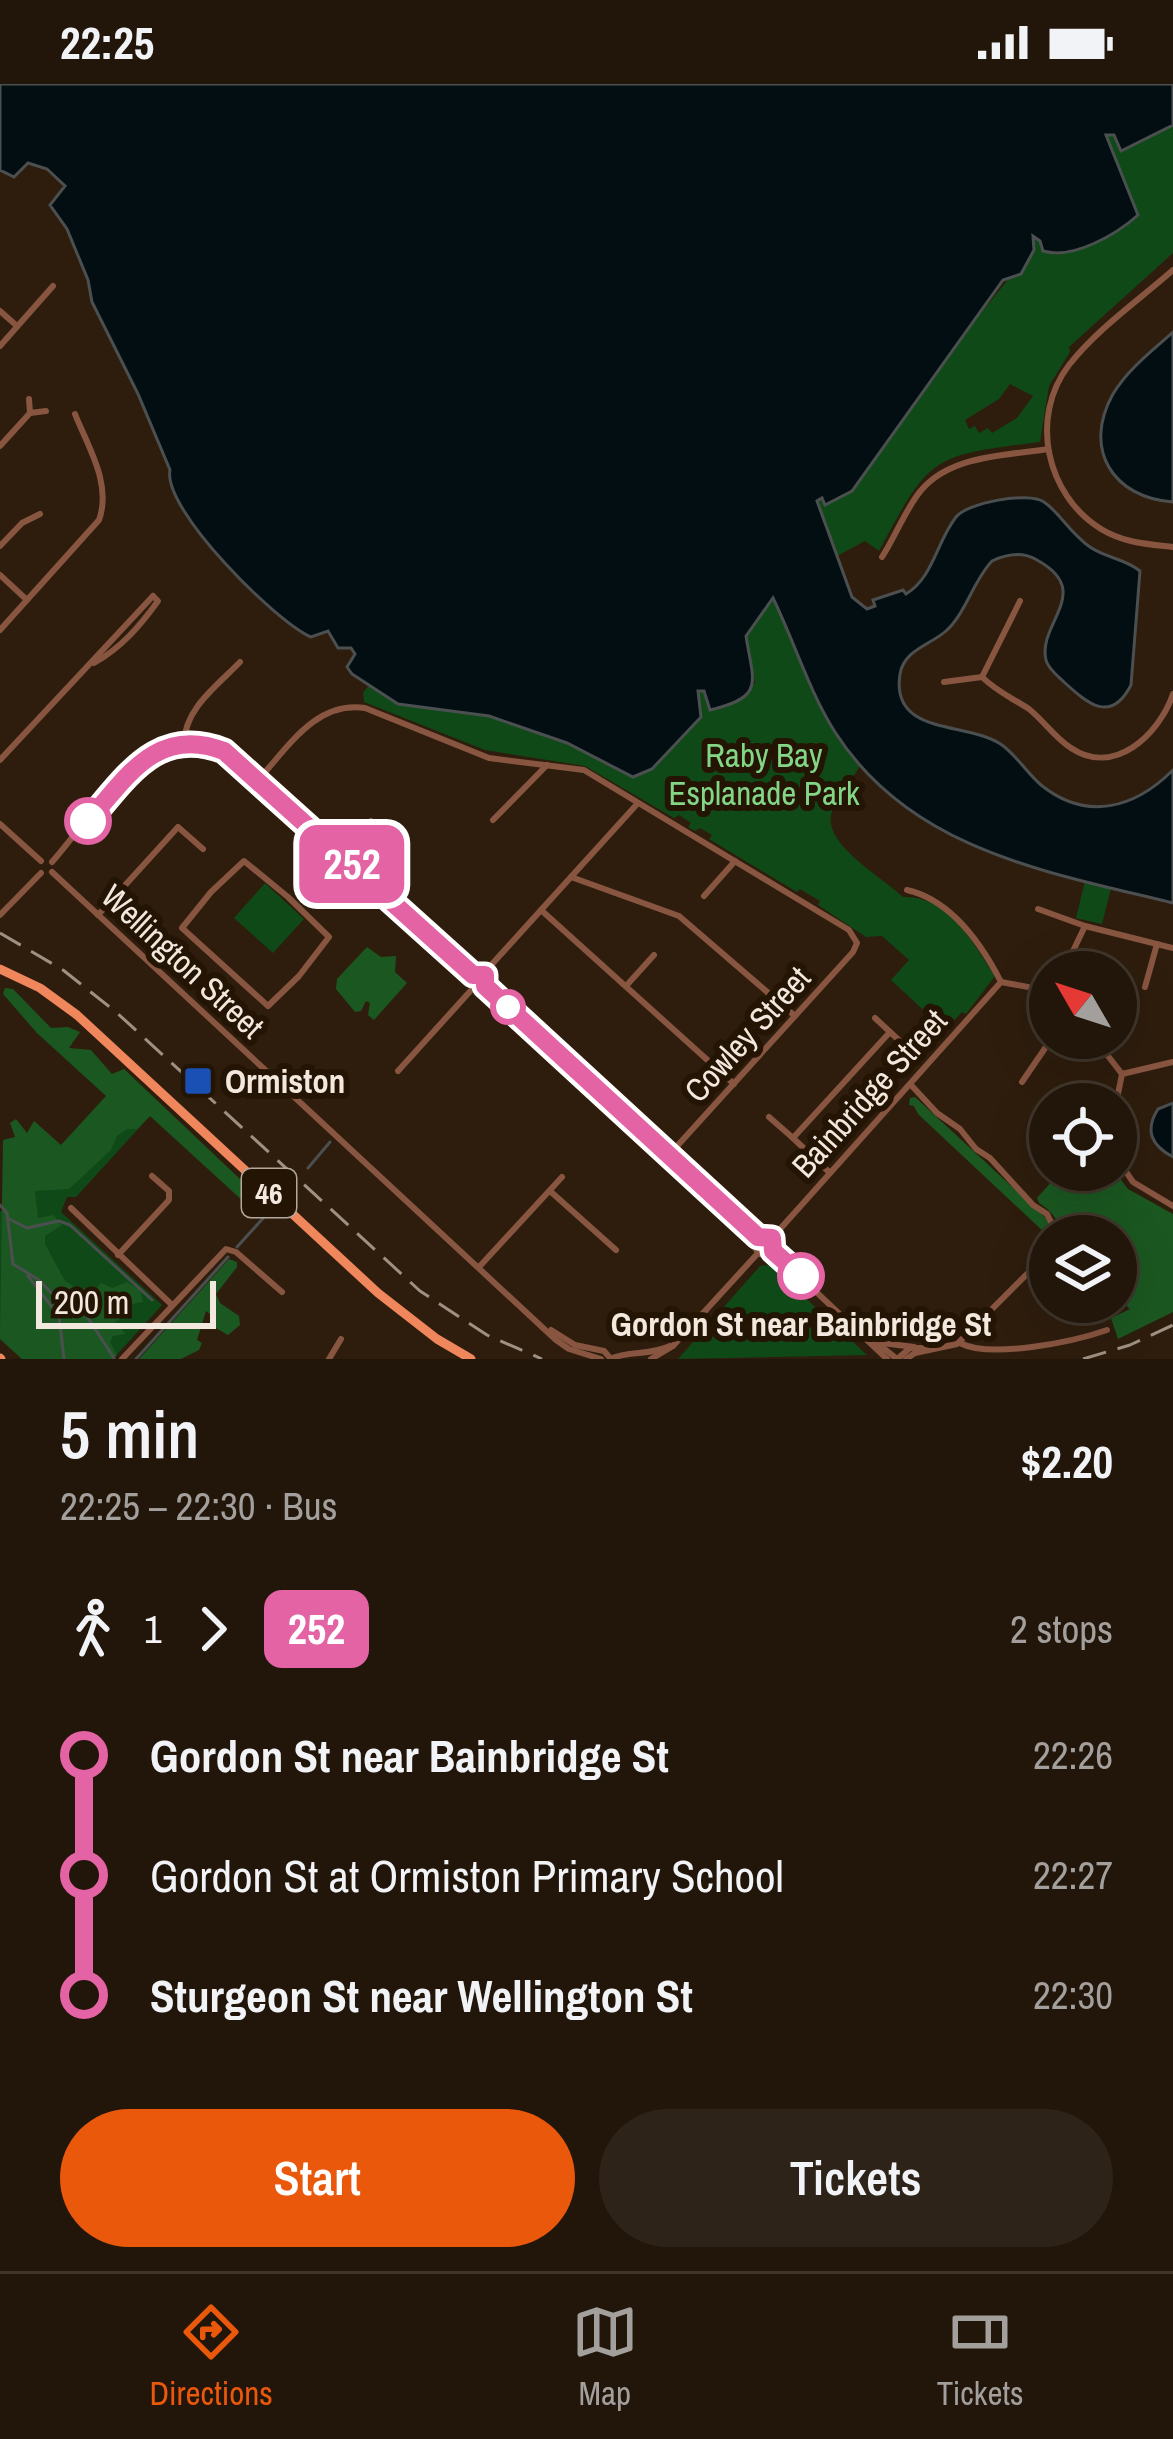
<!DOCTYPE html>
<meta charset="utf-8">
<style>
:root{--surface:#22160a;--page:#2e2318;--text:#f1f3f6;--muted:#a29f9c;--line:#3f352b;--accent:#ea580c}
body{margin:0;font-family:"Archivo Narrow",sans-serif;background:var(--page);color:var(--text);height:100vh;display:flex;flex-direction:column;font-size:45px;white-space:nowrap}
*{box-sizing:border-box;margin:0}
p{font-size:39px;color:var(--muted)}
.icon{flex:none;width:66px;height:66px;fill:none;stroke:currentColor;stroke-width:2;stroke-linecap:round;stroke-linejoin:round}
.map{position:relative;height:1275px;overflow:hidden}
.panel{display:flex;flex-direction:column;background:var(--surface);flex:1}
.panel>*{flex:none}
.badge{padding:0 24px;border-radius:18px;font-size:42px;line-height:78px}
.needle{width:78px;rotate:309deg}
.fabs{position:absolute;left:1029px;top:867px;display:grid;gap:24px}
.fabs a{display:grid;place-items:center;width:108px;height:108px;border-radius:50%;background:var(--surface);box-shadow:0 12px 48px #0002,0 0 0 3px var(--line);font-size:60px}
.scale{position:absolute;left:36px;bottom:30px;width:180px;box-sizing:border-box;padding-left:12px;border:6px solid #f3e8dd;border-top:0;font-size:33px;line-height:42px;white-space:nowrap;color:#f3e8dd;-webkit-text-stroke:9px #241404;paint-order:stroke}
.map>.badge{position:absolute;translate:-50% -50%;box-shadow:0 0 0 6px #fff}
.legs{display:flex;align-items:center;gap:18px;height:132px;padding:0 60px;font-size:39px}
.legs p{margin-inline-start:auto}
.summary{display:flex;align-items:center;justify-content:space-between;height:204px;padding:0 60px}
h1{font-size:66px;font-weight:600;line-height:90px}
.cta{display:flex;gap:24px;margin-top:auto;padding:24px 60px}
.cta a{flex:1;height:138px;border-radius:72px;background:var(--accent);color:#fff;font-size:48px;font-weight:600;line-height:138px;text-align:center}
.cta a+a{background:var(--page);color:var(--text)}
ul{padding:0 60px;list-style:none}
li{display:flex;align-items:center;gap:42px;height:120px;font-size:45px}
li i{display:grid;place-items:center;width:18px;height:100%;margin:0 15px;background:currentColor}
li i::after{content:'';width:30px;height:30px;margin:-15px;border:9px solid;border-radius:50%;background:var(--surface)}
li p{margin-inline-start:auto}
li:first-child i{background:linear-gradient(#0000 50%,currentColor 0)}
li:last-child i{background:linear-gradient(currentColor 50%,#0000 0)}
.status{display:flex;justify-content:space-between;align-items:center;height:84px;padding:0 60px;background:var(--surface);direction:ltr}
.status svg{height:33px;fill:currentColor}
.tabs{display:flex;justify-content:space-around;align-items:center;height:168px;border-top:3px solid var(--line);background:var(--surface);font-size:33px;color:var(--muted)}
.tabs a{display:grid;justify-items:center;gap:6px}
.tabs .active{color:var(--accent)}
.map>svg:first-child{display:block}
</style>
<div class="status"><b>22:25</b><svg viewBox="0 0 49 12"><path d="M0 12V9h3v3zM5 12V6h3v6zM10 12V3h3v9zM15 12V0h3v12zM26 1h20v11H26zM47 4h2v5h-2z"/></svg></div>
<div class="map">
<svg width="1173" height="1275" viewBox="0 0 1173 1275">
<rect width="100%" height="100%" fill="#2e1d0d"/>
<!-- green -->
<g fill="#0f4917" fill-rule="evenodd">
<path d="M1173,41V169L1069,263L1070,268L1049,302L1040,358C932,372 931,370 879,467L865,457L837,472L817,416L822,414L825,420L1011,192L1034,152L1056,171L1092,159L1138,131L1106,51H1114L1122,66ZM1010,300L1033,312L1017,334L992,349L988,344L979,349L975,342L969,345L965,336L999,315Z"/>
<path d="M773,513L831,642L860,682C851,697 835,715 831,731C825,762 884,794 903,813C948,811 973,859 995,892L966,930L962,928L945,946L891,896L909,876L882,852L866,853L818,821L820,817L800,805L797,808L709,755L712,751L700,744L695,747L688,743L691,739L679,731L674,734L585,682L485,666L364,618L363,609L369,601L358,594L702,605L710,626L741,616L755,599L746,552Z"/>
<polygon points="1085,797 1111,804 1102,840 1076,834"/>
<polygon points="265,799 304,835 273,869 234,834"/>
<polygon points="117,1001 150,1032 76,1113 67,1113 61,1128 162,1221 113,1275 22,1275 0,1255 0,1128"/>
<polygon points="770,1181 867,1271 678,1275 760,1182"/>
</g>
<!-- forest -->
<g fill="#1b5821">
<polygon points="367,863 381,873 396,872 395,888 407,899 374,936 368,931 370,919 366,917 361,927 355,928 336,905 337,895"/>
<polygon points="5,904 13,905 51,944 68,943 80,948 69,964 91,966 112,990 124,985 260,1114 263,1128 256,1129 150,1032 137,1045 127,1045 117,1052 111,1066 69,1105 35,1107 38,1134 53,1131 62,1141 45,1152 45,1160 65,1197 75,1203 96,1205 101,1199 112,1204 127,1198 140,1206 143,1218 126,1221 121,1234 115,1238 126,1250 113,1252 110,1258 117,1271 113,1275 22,1275 0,1255 3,1056 15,1053 10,1039 16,1035 27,1049 34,1037 61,1061 106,1012 37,949 3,910"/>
<polygon points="915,1013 1048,1136 1050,1142 1045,1149 918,1030 914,1022 909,1021 910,1014"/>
<path d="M1061,1087H1114L1128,1105L1173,1130V1228L1118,1255L1111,1234L1130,1225L1116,1212V1152C1096,1152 1072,1158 1060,1140C1052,1130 1050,1126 1039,1119L1037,1114Z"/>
<polygon points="229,1175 237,1178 237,1183 216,1210 220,1219 239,1232 240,1241 228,1251 216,1244 214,1233 206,1227 197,1256 202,1259 199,1266 181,1275 139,1275"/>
</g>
<!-- water -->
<g fill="#030e12" stroke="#4b4f4f" stroke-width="3">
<path d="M0,0H1173V41L1121,67L1114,51H1106L1138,131C1117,150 1073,176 1043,167L1040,157L1033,152L1034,166L1021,190L1003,196L852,407L825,421L822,414L817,417L852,513L867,525L875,522L873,516L903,506L906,510C933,494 937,457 956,433C967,419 1028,407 1044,418C1059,428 1070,449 1090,463C1106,474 1126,475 1140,487L1131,601C1111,640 1088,620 1064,598C1058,592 1048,585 1046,576C1037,539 1095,508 1037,476C1022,467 1007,470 992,477C973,497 966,529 946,547C930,561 904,566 900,590C890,653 969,637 1002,661C1017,672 1027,689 1041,701C1087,738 1135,724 1173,686V819C1047,788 910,766 835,648C809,607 794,557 773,514L746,552C753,598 766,613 710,626L704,607H698L701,633L652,685L633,693L567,659L489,632L398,620L352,590L347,583L355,570L351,564H338L328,547L311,553C276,538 162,425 170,386L138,310L92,218L88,196L67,145L50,121L65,102L47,85L28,79L14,93L0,86Z"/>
<path d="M1173,248V418C1113,414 1082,365 1113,310C1128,285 1152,267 1173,248Z"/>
<path d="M1173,1019V1073C1152,1062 1144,1047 1158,1025Z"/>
</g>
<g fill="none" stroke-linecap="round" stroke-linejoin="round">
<!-- stream -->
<g stroke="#4b4f4f" stroke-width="3">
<polyline points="308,1084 330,1058"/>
<polyline points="0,1121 7,1129 13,1180 39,1196 58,1216 86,1231 114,1274"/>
<polyline points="9,1135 27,1144 59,1137 70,1141 152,1216"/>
<polyline points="237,1163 266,1131"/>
<polyline points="28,1192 59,1232 64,1275"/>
<polyline points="136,1275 228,1173"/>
</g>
<!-- minor -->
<g stroke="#885541" stroke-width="6">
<path d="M1173,186C1139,216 1097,245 1069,281C1029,333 1046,411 1101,445C1124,459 1147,460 1173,463"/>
<polyline points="0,227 17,242"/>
<polyline points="0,262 53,202"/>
<polyline points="29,315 30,329 46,327"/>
<polyline points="0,362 30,329"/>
<polyline points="0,462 22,439 40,430"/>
<path d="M882,473C894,454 903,432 916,413C944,371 1003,372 1048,365"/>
<polyline points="0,491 27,516"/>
<path d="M0,546L99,436C112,400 88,363 75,330"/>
<path d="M94,579C121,564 140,542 158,517L153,512"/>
<path d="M982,593C996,607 1012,614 1029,625C1044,637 1055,654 1071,664C1114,693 1159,651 1173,610"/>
<polyline points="944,598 982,593 1020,517"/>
<path d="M184,659C185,624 217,602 240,578"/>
<polyline points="0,676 153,512"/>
<path d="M259,695C289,662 316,617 365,624L489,674L584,686L849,846L857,859L853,868L669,1071"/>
<polyline points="493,736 547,681"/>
<polyline points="0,740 41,777"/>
<polyline points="343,772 371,737"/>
<polygon points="244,777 288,813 329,853 299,892 268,922 182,844 211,808"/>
<path d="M52,778C100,723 158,619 240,678L473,891"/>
<polyline points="52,788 556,1256 569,1265 601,1275"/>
<polyline points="571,793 679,832 795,932"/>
<path d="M907,806C951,816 981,859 1001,898"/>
<polyline points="704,812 735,777"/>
<polyline points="1038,825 1085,842"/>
<polyline points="541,826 734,1000"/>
<polyline points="0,831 41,789"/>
<polyline points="98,831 178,743 203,765"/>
<polyline points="1063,888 1085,842 1173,864"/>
<circle cx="479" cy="897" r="8"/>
<polyline points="483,890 638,719"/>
<polyline points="1001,898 1050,907"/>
<polyline points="485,902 758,1153"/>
<polyline points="626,902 654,871"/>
<polyline points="1145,903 1157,860"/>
<polyline points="875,934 903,960"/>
<polyline points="1094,954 1122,990 1116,1020"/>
<polyline points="398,987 474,903"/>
<polyline points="1122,990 1173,978"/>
<polyline points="1022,998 1052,954"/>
<polyline points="912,1002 937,1029 960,1045 976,1065 990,1074 1033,1121 1047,1130 1057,1150 1063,1152"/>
<polyline points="769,1033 793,1054"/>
<polyline points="1116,1073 1133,1098 1173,1122"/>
<polyline points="830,1089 793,1054 890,948"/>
<polyline points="550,1107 616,1166"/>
<polyline points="71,1124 172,1221"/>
<circle cx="765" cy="1161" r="10"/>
<polyline points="772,1154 1001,898"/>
<polyline points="773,1167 887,1275"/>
<polyline points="118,1171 169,1116 169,1107 152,1092"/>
<polyline points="480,1182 562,1093"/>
<polyline points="551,1246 575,1261 604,1267 611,1275"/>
<polyline points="865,1249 897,1275"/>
<polyline points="882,1259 914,1263"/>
<path d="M960,1259C990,1275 1073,1258 1107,1246"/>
<polyline points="122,1275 226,1165 236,1168 282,1208"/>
<polyline points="329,1275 341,1255"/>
<path d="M610,1275C629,1266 650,1272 670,1262"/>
<polyline points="651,1275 673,1262 759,1168"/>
<polyline points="897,1275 910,1264 930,1264"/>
<polyline points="906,1275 915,1269 957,1260 1050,1167"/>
</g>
<!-- major -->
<g stroke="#ef865c" stroke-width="9">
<polyline points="0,885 40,904 77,931 378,1209 437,1255 471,1275"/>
<polyline points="0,1274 1,1275"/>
</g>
<!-- rail -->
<g stroke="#9e9083" stroke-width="3" stroke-dasharray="24 12" stroke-linecap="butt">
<polyline points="0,849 63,886 116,928 420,1207 487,1251 542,1275"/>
<polyline points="1083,1275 1130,1261 1173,1241"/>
</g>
</g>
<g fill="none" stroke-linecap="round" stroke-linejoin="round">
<defs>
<path id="line-1" d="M88,737C127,693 157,641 224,667L473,891H485V902L758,1153L772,1154L773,1167L801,1192"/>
</defs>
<!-- line-1 casing -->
<use href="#line-1" stroke="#fff" stroke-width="27"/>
<!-- line-1 -->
<use href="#line-1" stroke="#e463a4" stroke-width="18"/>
</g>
<!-- markers -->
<g fill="#fff" stroke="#e463a4" stroke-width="6">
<circle cx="88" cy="737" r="21"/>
<circle cx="508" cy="923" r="15"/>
<circle cx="801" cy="1192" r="21"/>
</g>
<rect fill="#1a4fb4" stroke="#241404" stroke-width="4.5" x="183" y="982" width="30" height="30" rx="6"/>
<g text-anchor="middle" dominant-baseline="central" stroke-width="12" stroke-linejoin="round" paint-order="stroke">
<!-- shield labels -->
<rect fill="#241404" stroke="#b5a89c" stroke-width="3" x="242" y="1085" width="54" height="48" rx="9"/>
<g font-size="30" font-weight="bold" fill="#f3e8dd">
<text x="269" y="1109">46</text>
</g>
<!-- park labels -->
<g font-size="33" fill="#84d687" stroke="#241404">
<text x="764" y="671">Raby Bay<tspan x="764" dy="38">Esplanade Park</tspan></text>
</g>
<!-- street labels -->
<g font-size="33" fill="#f3e8dd" stroke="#241404">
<text transform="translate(183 877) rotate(43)">Wellington Street</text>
<text transform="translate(747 950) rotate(-48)">Cowley Street</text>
<text transform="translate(869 1009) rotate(-48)">Bainbridge Street</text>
</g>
<!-- poi labels -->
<g font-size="33" font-weight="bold" fill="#f3e8dd" stroke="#241404" text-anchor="start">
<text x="225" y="997">Ormiston</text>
</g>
<!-- stop labels -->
<g font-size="33" font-weight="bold" fill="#f3e8dd" stroke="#241404">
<text x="801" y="1240">Gordon St near Bainbridge St</text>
</g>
</g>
</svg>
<div class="fabs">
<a><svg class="needle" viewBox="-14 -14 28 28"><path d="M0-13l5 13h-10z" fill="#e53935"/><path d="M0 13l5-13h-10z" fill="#a29f9c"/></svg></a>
<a><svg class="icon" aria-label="locate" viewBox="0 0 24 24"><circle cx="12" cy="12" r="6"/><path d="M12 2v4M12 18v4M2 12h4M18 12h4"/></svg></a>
<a><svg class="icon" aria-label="layers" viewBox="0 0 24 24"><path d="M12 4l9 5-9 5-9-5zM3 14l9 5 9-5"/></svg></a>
</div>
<div class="scale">200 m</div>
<b class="badge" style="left:352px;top:780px;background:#e463a4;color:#fff">252</b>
</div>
<section class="panel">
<div class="summary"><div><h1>5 min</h1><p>22:25 – 22:30 · Bus</p></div><b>$2.20</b></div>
<div class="legs"><svg class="icon" aria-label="walk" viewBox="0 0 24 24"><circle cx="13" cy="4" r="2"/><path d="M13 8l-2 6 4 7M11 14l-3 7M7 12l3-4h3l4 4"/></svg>1<svg class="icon" aria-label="forward" viewBox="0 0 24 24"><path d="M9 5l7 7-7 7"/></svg><b class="badge" style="background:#e463a4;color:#fff">252</b><p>2 stops</p></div>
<ul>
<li><i style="color:#e463a4"></i><b>Gordon St near Bainbridge St</b><p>22:26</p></li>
<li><i style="color:#e463a4"></i><span>Gordon St at Ormiston Primary School</span><p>22:27</p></li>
<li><i style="color:#e463a4"></i><b>Sturgeon St near Wellington St</b><p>22:30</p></li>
</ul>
<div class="cta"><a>Start</a><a>Tickets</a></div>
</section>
<nav class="tabs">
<a class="active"><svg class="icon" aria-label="directions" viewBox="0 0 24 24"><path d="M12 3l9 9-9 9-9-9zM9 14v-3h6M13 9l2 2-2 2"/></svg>Directions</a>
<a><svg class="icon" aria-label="map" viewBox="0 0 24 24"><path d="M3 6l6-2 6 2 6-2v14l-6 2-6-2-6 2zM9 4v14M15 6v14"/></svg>Map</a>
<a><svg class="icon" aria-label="tickets" viewBox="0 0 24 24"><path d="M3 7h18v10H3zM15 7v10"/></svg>Tickets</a>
</nav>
